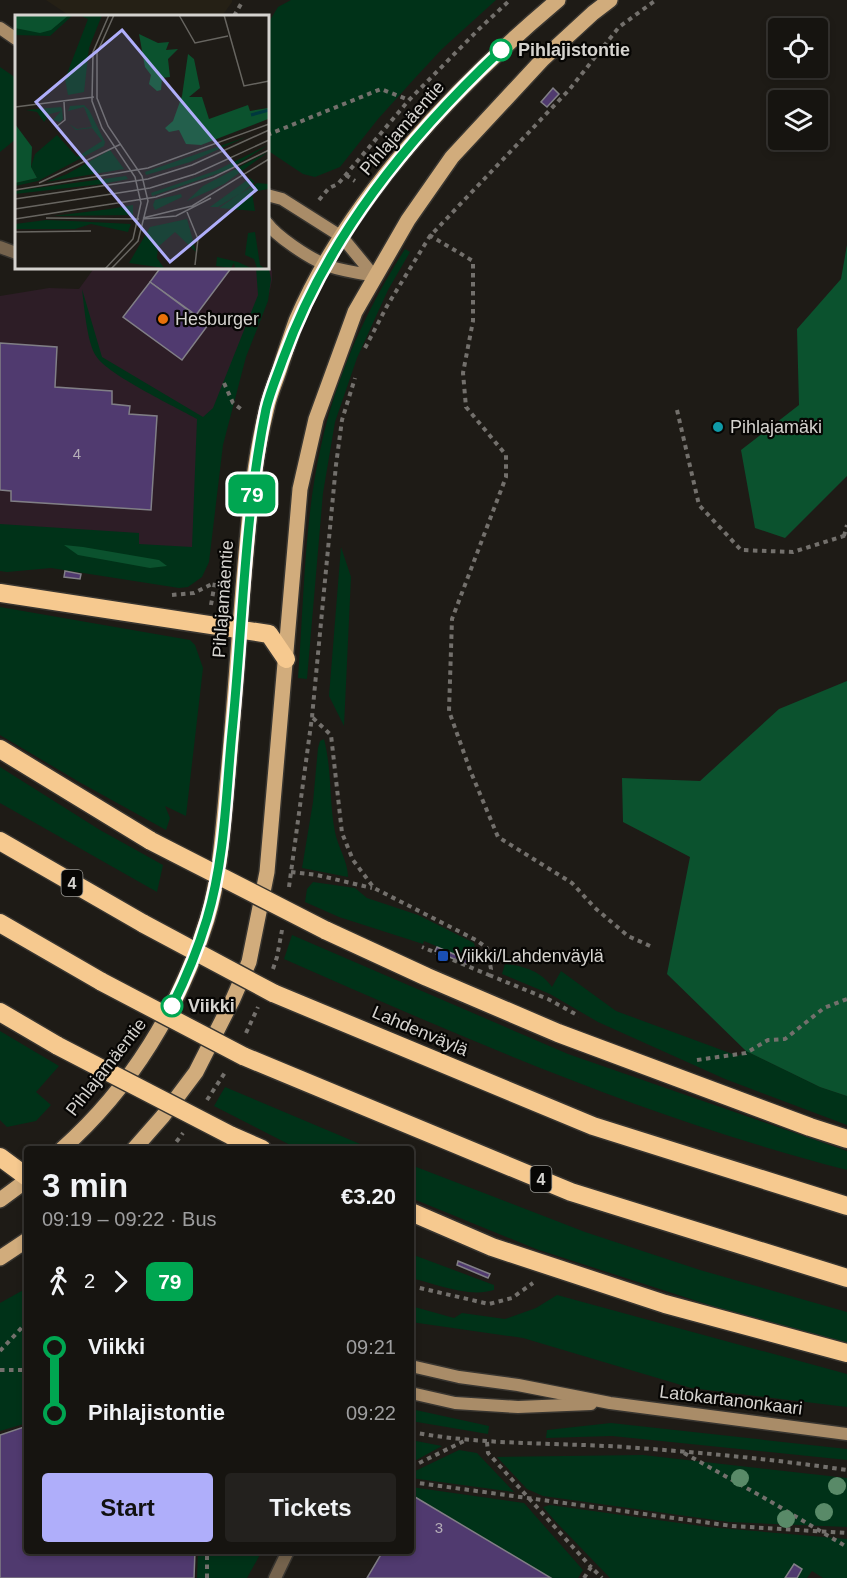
<!DOCTYPE html>
<meta charset="utf-8">
<style>
:root{--surface:#161410;--page:#23211e;--text:#f1f3f6;--muted:#9e9e9f;--line:#353330;--accent:#afaefa}
body{margin:0;font-family:Helvetica,sans-serif;background:var(--page);color:var(--text);height:100vh;display:flex;flex-direction:column;font-size:22px;white-space:nowrap}
*{box-sizing:border-box;margin:0}
p{font-size:20px;color:var(--muted)}
.icon{flex:none;width:33px;height:33px;fill:none;stroke:currentColor;stroke-width:2;stroke-linecap:round;stroke-linejoin:round}
.map{position:relative;flex:1;overflow:hidden}
.side{position:absolute;left:24px;top:1146px;width:390px;height:408px;display:flex;flex-direction:column;background:var(--surface);border-radius:6px;box-shadow:0 3px 9px #0003,0 0 0 2px var(--line)}
.side>*{flex:none}
.badge{padding:0 12px;border-radius:9px;font-size:21px;line-height:39px}
.fabs{position:absolute;left:768px;top:18px;display:grid;gap:12px}
.fabs a{display:grid;place-items:center;width:60px;height:60px;border-radius:6px;background:var(--surface);box-shadow:0 3px 9px #0003,0 0 0 2px var(--line);font-size:30px}
.map>.badge{position:absolute;translate:-50% -50%;box-shadow:0 0 0 3px #fff}
.legs{display:flex;align-items:center;gap:9px;height:66px;padding:0 18px;font-size:20px}
.legs p{margin-inline-start:auto}
.overview{display:flex;align-items:center;justify-content:space-between;height:102px;padding:0 18px}
h1{font-size:33px;font-weight:700;line-height:45px}
.primary-button{display:flex;gap:12px;margin-top:auto;padding:12px 18px}
.primary-button a{flex:1;height:69px;border-radius:6px;background:var(--accent);color:#111;font-size:24px;font-weight:700;line-height:69px;text-align:center}
.primary-button a+a{background:var(--page);color:var(--text)}
ul{padding:0 18px;list-style:none}
li{display:flex;align-items:center;gap:21px;height:66px;font-size:22px}
li i{display:grid;place-items:center;width:9px;height:100%;margin:0 8px;background:currentColor}
li i::after{content:'';width:15px;height:15px;margin:-8px;border:4px solid;border-radius:50%;background:var(--surface)}
li p{margin-inline-start:auto}
li:first-child i{background:linear-gradient(#0000 50%,currentColor 0)}
li:last-child i{background:linear-gradient(currentColor 50%,#0000 0)}
.map>svg:first-child{display:block}
</style>
<div class="map">
<svg width="847" height="1578" viewBox="0 0 847 1578">
<rect width="100%" height="100%" fill="#1e1b16"/>
<!-- commercial -->
<polygon fill="#2d1d26" points="267,260 272,271 272,280 269,294 247,347 232,390 194,568 0,537 0,296 49,288 79,289 95,267 267,267"/>
<!-- built -->
<polygon fill="#252015" points="46,0 232,0 232,2 222,16 70,16"/>
<!-- green -->
<g fill="#003218">
<polygon points="291,0 496,0 442,49 415,78 378,119 340,167 315,177 303,174 267,150 267,25 278,7"/>
<polygon points="0,67 16,78 16,139 0,152"/>
<path d="M405,249L410,252L388,290L357,358L335,422L323,493L307,679L298,678C304,601 304,521 321,446C337,374 366,310 405,249Z"/>
<path d="M267,260L271,279L268,301L246,357L223,445L209,562L202,577L188,587L179,588L51,568L7,572L0,571V524L139,533V544L192,547L197,419C174,406 108,375 96,356C87,343 84,305 82,289L102,357L203,417L213,408L258,295L256,267H267Z"/>
<polygon points="341,547 351,577 344,726 329,696"/>
<polygon points="0,607 190,640 195,645 203,668 186,816 165,806 170,818 166,830 81,783 0,735"/>
<path d="M324,739C332,770 329,801 335,832C338,848 348,861 348,877L302,868L313,802L318,748L320,741Z"/>
<polygon points="0,767 100,830 163,865 157,892 0,803"/>
<polygon points="313,882 355,888 367,898 418,915 474,943 479,964 424,941 423,944 339,917 305,902 307,889"/>
<path d="M292,935L568,1054L847,1151V1170C652,1120 468,1040 284,959Z"/>
<path d="M505,964C523,966 541,971 552,987L561,971L616,1011L738,1056L746,1051L820,1087L847,1096V1125L725,1079L598,1022L550,994L502,974Z"/>
<polygon points="0,1031 59,1066 36,1092 51,1105 36,1121 7,1127 0,1120"/>
<polygon points="225,1087 372,1149 298,1149 214,1106"/>
<polygon points="411,1165 585,1232 700,1270 847,1312 847,1346 780,1328 536,1249 411,1198"/>
<path d="M411,1254L494,1285V1290C468,1298 437,1284 411,1278Z"/>
<polygon points="27,1288 27,1423 0,1431 0,1303"/>
<polygon points="557,1295 847,1374 847,1407 691,1388 523,1338 411,1322 411,1306 454,1318 462,1313 505,1319 536,1308"/>
<polygon points="411,1409 489,1426 488,1434 411,1421"/>
<polygon points="611,1423 847,1449 847,1460 612,1436 546,1438 547,1430"/>
<polygon points="411,1440 442,1446 411,1463"/>
<polygon points="459,1450 477,1453 514,1492 411,1478 411,1473"/>
<polygon points="643,1455 847,1478 847,1527 729,1522 543,1496 527,1489 497,1457"/>
<polygon points="411,1487 524,1503 583,1570 578,1578 551,1578 416,1497 411,1504"/>
<polygon points="550,1505 708,1527 847,1539 847,1578 823,1578 812,1571 807,1578 610,1578 556,1522 543,1507"/>
<polygon points="198,1551 262,1551 247,1578 197,1578"/>
</g>
<!-- forest -->
<g fill="#0b522e">
<polygon points="847,245 847,476 785,538 755,528 741,450 799,405 797,329 841,279"/>
<polygon points="64,545 83,547 159,560 167,566 150,568 78,555"/>
<polygon points="847,681 847,1096 820,1087 746,1051 667,974 690,857 623,822 622,778 700,781 779,709"/>
</g>
<!-- building -->
<g fill="#503a6f" stroke="#817f86" stroke-width="1.5">
<polygon points="553,88 559,94 547,107 541,102"/>
<polygon points="161,267 232,267 196,315 150,282"/>
<polygon points="150,282 208,325 182,360 123,317"/>
<polygon points="0,343 57,347 55,387 112,391 112,404 130,406 129,414 157,416 151,510 11,501 11,491 0,490"/>
<polygon points="65,571 81,574 80,579 64,577"/>
<polygon points="437,947 468,960 466,964 435,951"/>
<polygon points="458,1261 490,1274 488,1278 457,1265"/>
<polygon points="27,1426 27,1551 195,1551 194,1578 0,1578 0,1435"/>
<polygon points="415,1497 551,1578 367,1578 383,1551 411,1551 411,1504"/>
<polygon points="794,1564 802,1569 797,1578 785,1578"/>
</g>
<g fill="none" stroke-linecap="round" stroke-linejoin="round">
<defs>
<g id="street">
<polyline points="0,247 16,253"/>
<polyline points="275,1578 288,1551"/>
</g>
<g id="secondary">
<polyline points="0,28 16,39"/>
<polyline points="267,195 282,199 342,237 374,276"/>
<path d="M267,223C277,237 308,257 324,264C338,271 358,272 374,276"/>
<polyline points="411,1366 459,1377 518,1385 610,1403 847,1434"/>
<polyline points="411,1393 455,1403 518,1407 591,1404"/>
</g>
<g id="primary">
<path d="M62,1149C131,1088 180,1007 207,920C220,877 223,829 227,784C234,715 238,645 244,576C249,520 253,463 267,408C270,393 277,379 281,365C286,350 291,335 296,321C348,198 457,85 558,0"/>
<polyline points="134,1149 163,1116 196,1072 233,999 249,962 267,872 300,489 316,419 355,312 408,220 452,157 543,59 593,13 610,0"/>
<polyline points="0,1200 27,1180"/>
<polyline points="0,1258 27,1240"/>
</g>
<g id="highway">
<polyline points="0,593 269,634 286,659"/>
<polyline points="0,749 151,841"/>
<polyline points="0,841 144,924"/>
<polyline points="0,923 102,982"/>
<polyline points="325,930 427,977 558,1033 810,1127 847,1139"/>
<polyline points="273,993 593,1126 847,1206"/>
<polyline points="0,1012 58,1046"/>
<polyline points="243,1056 571,1192 847,1278"/>
<polyline points="230,1135 262,1149"/>
<polyline points="0,1157 27,1177"/>
<polyline points="411,1212 492,1247 665,1304 847,1353"/>
</g>
</defs>
<!-- street casing -->
<use href="#street" stroke="#383530" stroke-width="15"/>
<!-- secondary casing -->
<use href="#secondary" stroke="#383530" stroke-width="15"/>
<!-- primary casing -->
<use href="#primary" stroke="#383530" stroke-width="18"/>
<!-- highway casing -->
<use href="#highway" stroke="#383530" stroke-width="21"/>
<!-- path -->
<g stroke="#73706c" stroke-width="4" stroke-dasharray="4.5 4.5" stroke-linecap="butt">
<polyline points="234,16 241,4 241,0"/>
<polyline points="267,135 381,89 409,100"/>
<polyline points="346,175 355,181"/>
<polyline points="319,200 329,188 338,184 409,100 479,29 510,0"/>
<polyline points="429,235 473,261 473,321 463,373 466,407 506,455 506,477 452,619 449,711 470,770 498,837 572,883 595,908 628,936 650,946"/>
<polyline points="365,348 387,306 430,236 569,90 619,27 656,0"/>
<polyline points="224,383 233,403 241,409"/>
<polyline points="677,410 699,505 741,550 793,552 847,535"/>
<polyline points="844,536 847,525"/>
<polyline points="172,595 194,593 214,583"/>
<polyline points="211,605 215,582"/>
<polyline points="313,718 331,735 342,833 353,860 374,888 476,940 487,948 491,969 489,975 422,947"/>
<polyline points="291,872 317,875 372,888"/>
<polyline points="289,887 312,717 336,465 342,420 355,378"/>
<polyline points="273,969 277,957 282,930"/>
<polyline points="489,975 548,999 579,1016"/>
<polyline points="246,1033 258,1007"/>
<polyline points="697,1060 746,1053 768,1040 785,1039 824,1008 847,999"/>
<polyline points="207,1100 226,1071"/>
<polyline points="171,1149 183,1133"/>
<polyline points="411,1286 489,1304 512,1298 533,1283"/>
<polyline points="0,1351 27,1322"/>
<polyline points="0,1370 27,1370"/>
<path d="M411,1432C486,1446 562,1442 638,1448C708,1453 778,1460 847,1470"/>
<polyline points="487,1442 488,1453 591,1567"/>
<polyline points="684,1453 768,1500 847,1547"/>
<polyline points="411,1467 464,1441"/>
<polyline points="411,1482 732,1526 847,1533"/>
<polyline points="207,1578 207,1551"/>
<polyline points="584,1578 591,1567 602,1578"/>
</g>
<!-- street -->
<use href="#street" stroke="#75634d" stroke-width="12"/>
<!-- secondary -->
<use href="#secondary" stroke="#a98c68" stroke-width="12"/>
<!-- primary -->
<use href="#primary" stroke="#d1ac7c" stroke-width="15"/>
<!-- highway -->
<use href="#highway" stroke="#f6c98f" stroke-width="18"/>
<defs>
<g id="highway-bridge">
<polyline points="151,841 325,930"/>
<polyline points="144,924 273,993"/>
<polyline points="102,982 243,1056"/>
<polyline points="58,1046 230,1135"/>
</g>
</defs>
<!-- highway-bridge casing -->
<use href="#highway-bridge" stroke="#383530" stroke-width="21" stroke-linecap="butt"/>
<!-- highway-bridge -->
<use href="#highway-bridge" stroke="#f6c98f" stroke-width="18"/>
</g>
<!-- trees -->
<g fill="#598a68">
<circle cx="740" cy="1478" r="9"/>
<circle cx="837" cy="1486" r="9"/>
<circle cx="824" cy="1512" r="9"/>
<circle cx="786" cy="1519" r="9"/>
</g>
<g fill="none" stroke-linecap="round" stroke-linejoin="round">
<defs>
<path id="line-1" d="M172,1006C186,978 198,949 207,919C225,859 226,793 232,732C243,624 244,516 266,409C270,392 277,376 283,359C327,237 407,139 501,50"/>
</defs>
<!-- line-1 casing -->
<use href="#line-1" stroke="#fff" stroke-width="14"/>
<!-- line-1 -->
<use href="#line-1" stroke="#00a651" stroke-width="9"/>
</g>
<!-- markers -->
<g fill="#fff" stroke="#00a651" stroke-width="3">
<circle cx="501" cy="50" r="10"/>
<circle cx="172" cy="1006" r="10"/>
</g>
<circle fill="#e8710a" stroke="#070604" stroke-width="2" cx="163" cy="319" r="6"/>
<circle fill="#0f9aa8" stroke="#070604" stroke-width="2" cx="718" cy="427" r="6"/>
<rect fill="#1a4fb4" stroke="#070604" stroke-width="2" x="437" y="950" width="12" height="12" rx="3"/>
<g text-anchor="middle" dominant-baseline="central" stroke-width="4.5" stroke-linejoin="round" paint-order="stroke">
<!-- number labels -->
<g font-size="15" fill="#b4adb7">
<text x="77" y="453">4</text>
<text x="439" y="1527">3</text>
</g>
<!-- shield labels -->
<g fill="#070604" stroke="#979692" stroke-width="1.5">
<rect x="61.5" y="870" width="21" height="26" rx="4.5"/>
<rect x="530.5" y="1166" width="21" height="26" rx="4.5"/>
</g>
<g font-size="16" font-weight="bold" fill="#d5d3cf">
<text x="72" y="883">4</text>
<text x="541" y="1179">4</text>
</g>
<!-- stop labels -->
<g font-size="18" font-weight="bold" fill="#d5d3cf" stroke="#070604" text-anchor="start">
<text x="518" y="50">Pihlajistontie</text>
<text x="188" y="1006">Viikki</text>
</g>
<!-- street labels -->
<g font-size="18" fill="#d5d3cf" stroke="#070604">
<text transform="translate(402 128) rotate(-49)">Pihlajamäentie</text>
<text transform="translate(223 599) rotate(-86)">Pihlajamäentie</text>
<text transform="translate(420 1031) rotate(23)">Lahdenväylä</text>
<text transform="translate(106 1067) rotate(-52)">Pihlajamäentie</text>
<text transform="translate(731 1400) rotate(7)">Latokartanonkaari</text>
</g>
<!-- poi labels -->
<g font-size="18" fill="#d5d3cf" stroke="#070604" text-anchor="start">
<text x="175" y="319">Hesburger</text>
<text x="730" y="427">Pihlajamäki</text>
<text x="455" y="956">Viikki/Lahdenväylä</text>
</g>
</g>
<!-- overview -->
<g transform="translate(15 15)">
<rect width="254" height="254" fill="#1e1b16"/>
<path d="M0,0H58L35,21L0,20ZM64,0H87L74,33L69,77L53,80L50,64L73,4ZM69,90L74,95L90,127L89,131L23,166L0,171V168L22,163L16,152L20,139L42,120L62,142L87,126L77,113L61,115L54,109L62,114L77,112L69,92L53,96L55,91ZM46,92L47,94L48,104L45,107L38,105L46,96L35,99L29,107L22,97L11,95ZM231,122L175,147L131,160L130,157ZM253,130L213,155L137,181L136,178L200,156ZM95,135L109,154L31,167L52,159ZM253,137L209,169L172,186L188,171ZM111,161L113,164L87,169L0,179V176L14,174ZM235,163L240,167L225,179L242,168L253,169V174L237,177L240,196L204,193L224,179L203,192H195ZM166,179L167,182L140,195L138,190L140,185ZM118,190V200L38,201L95,194ZM172,204L181,237L160,217L143,232L142,243L149,253L114,248L135,212ZM31,205L56,206L116,209L113,217L76,209L60,214H0V209ZM240,217L245,250L249,253H242L239,244L230,240L233,218ZM202,242L223,247L236,253H220L219,248L216,253L201,251Z" fill="#003218"/>
<path d="M0,0H54L36,15L25,18L0,13ZM124,19L143,28L154,27L151,35L163,34L153,44L155,62L147,63L146,75L142,76L134,69L136,60L130,52ZM173,39L179,44L185,73L174,82H187L194,104L233,90L235,96L253,93V104L186,130L171,129L164,115L154,117L150,113L158,106L167,81ZM0,109L17,132L16,152L22,163L0,168Z" fill="#0b522e"/>
<path fill="none" stroke="#00383e" stroke-width="3" d="M236,100L254,95"/>
<path fill="none" stroke="#676560" stroke-width="1.5" d="M164,0L180,28L213,21M209,0L229,71L254,66M0,92L79,82M41,112L50,105L49,87M24,168L106,129M0,175L133,153L254,109M0,184L133,164L177,150L254,115M0,194L135,173L180,159L254,125M172,197L183,224L180,250M31,203L124,204M128,203L177,191L254,144M0,204L141,182L199,162L254,135M128,204L161,201L196,183M0,217L76,216M90,254L118,224L126,188L120,162L87,113L77,86L78,37L94,0M96,254L123,226L133,186L127,161L93,111L82,83V38L99,0"/>
<path fill="#afaefa" fill-opacity="0.15" stroke="#afaefa" stroke-width="3" d="M107,15L241,175L155,247L21,87Z"/>
<rect width="254" height="254" fill="none" stroke="#d5d3cf" stroke-width="3"/>
</g>
</svg>
<div class="fabs">
<a><svg class="icon" aria-label="locate" viewBox="0 0 24 24"><circle cx="12" cy="12" r="6"/><path d="M12 2v4M12 18v4M2 12h4M18 12h4"/></svg></a>
<a><svg class="icon" aria-label="layers" viewBox="0 0 24 24"><path d="M12 4l9 5-9 5-9-5zM3 14l9 5 9-5"/></svg></a>
</div>
<b class="badge" style="left:252px;top:494px;background:#00a651;color:#fff">79</b>
<section class="side">
<div class="overview"><div><h1>3 min</h1><p>09:19 – 09:22 · Bus</p></div><b>€3.20</b></div>
<div class="legs"><svg class="icon" aria-label="walk" viewBox="0 0 24 24"><circle cx="13" cy="4" r="2"/><path d="M13 8l-2 6 4 7M11 14l-3 7M7 12l3-4h3l4 4"/></svg>2<svg class="icon" aria-label="forward" viewBox="0 0 24 24"><path d="M9 5l7 7-7 7"/></svg><b class="badge" style="background:#00a651;color:#fff">79</b></div>
<ul>
<li><i style="color:#00a651"></i><b>Viikki</b><p>09:21</p></li>
<li><i style="color:#00a651"></i><b>Pihlajistontie</b><p>09:22</p></li>
</ul>
<div class="primary-button"><a>Start</a><a>Tickets</a></div>
</section>
</div>
